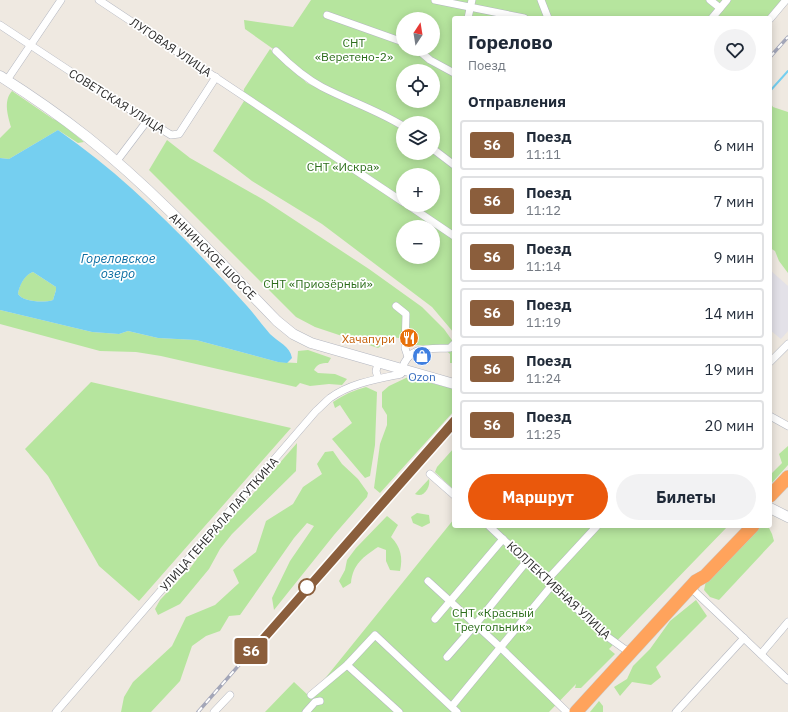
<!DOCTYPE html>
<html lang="ru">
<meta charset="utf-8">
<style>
:root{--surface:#fff;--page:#f2f2f3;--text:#1f2937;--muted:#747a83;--line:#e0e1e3;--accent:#ea580c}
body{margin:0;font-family:"IBM Plex Sans",sans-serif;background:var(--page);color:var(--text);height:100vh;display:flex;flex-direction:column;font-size:15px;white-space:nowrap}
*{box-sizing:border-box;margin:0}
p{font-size:13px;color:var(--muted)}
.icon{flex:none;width:22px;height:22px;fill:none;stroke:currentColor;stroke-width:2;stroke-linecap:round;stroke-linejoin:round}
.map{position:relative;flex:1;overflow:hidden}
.details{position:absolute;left:452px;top:16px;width:320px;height:512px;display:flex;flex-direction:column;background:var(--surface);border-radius:4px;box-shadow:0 2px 10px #0003}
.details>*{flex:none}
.badge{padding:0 8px;border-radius:3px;font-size:14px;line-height:26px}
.needle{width:26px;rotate:12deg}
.tools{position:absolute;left:396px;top:12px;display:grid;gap:8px}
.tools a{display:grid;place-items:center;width:44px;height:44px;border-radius:50%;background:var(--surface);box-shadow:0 2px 10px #0003;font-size:20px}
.map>.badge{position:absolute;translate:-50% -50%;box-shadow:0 0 0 2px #fff}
h2{padding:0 16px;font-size:15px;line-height:36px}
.round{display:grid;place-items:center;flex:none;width:42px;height:42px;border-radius:21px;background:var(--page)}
.headline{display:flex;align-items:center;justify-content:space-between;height:68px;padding:0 16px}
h1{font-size:19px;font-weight:700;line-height:30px}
.button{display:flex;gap:8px;margin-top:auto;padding:8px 16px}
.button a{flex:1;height:46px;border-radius:24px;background:var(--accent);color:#fff;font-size:16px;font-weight:700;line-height:46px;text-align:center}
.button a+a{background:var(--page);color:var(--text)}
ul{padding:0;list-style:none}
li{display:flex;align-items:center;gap:12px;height:50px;margin:0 8px 6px;padding:0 8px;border:2px solid var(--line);border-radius:4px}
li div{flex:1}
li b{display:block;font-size:15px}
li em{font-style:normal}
li .badge{min-width:44px;font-weight:700;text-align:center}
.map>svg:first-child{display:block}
</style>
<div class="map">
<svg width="788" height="712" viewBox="0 0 788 712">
<rect width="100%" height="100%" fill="#efe9e1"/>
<!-- industrial -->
<polygon fill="#e3e1e8" points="770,270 788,286 788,331 781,339 770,330"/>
<!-- green -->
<g fill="#b6e59e" fill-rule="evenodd">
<path d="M311,0H727L712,18H454V165L433,149V123H403L322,87L276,51L245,29L244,20L293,27ZM403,19H433V49H403ZM403,71H433V101H403Z"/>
<polygon points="730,0 782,0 766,18 714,18"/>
<path d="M270,49L307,83L400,126L403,128V153L433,152L454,169V333L432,307L322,224L252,181L213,151L244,101L243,95L244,89ZM403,175H433V205H403ZM403,227H433V257H403Z"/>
<path d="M12,91L53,119L59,121L84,142L78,143L58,130L9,159L0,158V138L11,127C8,116 3,101 12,91Z"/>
<polygon points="770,102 773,107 788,112 788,273 779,261 775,251 770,248"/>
<polygon points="167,140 190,158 264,200 369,269 422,307 444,329 454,343 454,363 450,363 450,354 441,346 414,345 415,341 393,337 378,348 315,327 296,317 149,170"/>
<path d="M33,272L56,287V290L53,300C44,303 23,302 18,294C19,285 25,274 33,272Z"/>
<path d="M0,310L92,332L119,334L128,331L158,338L196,340L278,362L297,363L298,351L308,350L331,358L328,363C321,363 317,364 314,370L318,373L335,374L347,379L342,385L329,384L310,386L300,383L296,387L161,356L136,352L100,351L0,324Z"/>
<polygon points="408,377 454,389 454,411 380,493 374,488 380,444 387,425 387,415 382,407 382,392 389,386"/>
<polygon points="91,382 291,428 139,601 99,566 48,476 25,449"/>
<path d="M366,387L377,392L375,445L370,476L365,478L332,439L352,423L340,405L335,408L333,402C343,395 354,390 366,387Z"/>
<polygon points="297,443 296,471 232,534 220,549 209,569 180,604 158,615 155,609 160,600 191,567 212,538 232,518"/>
<polygon points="788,446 788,465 770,485 770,475 782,463 779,454"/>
<polygon points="454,448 454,488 452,488 435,472 437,467"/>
<polygon points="333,451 342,464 358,479 368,493 367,497 334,535 274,610 272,598 290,561 314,526 307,523 294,538 240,615 229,616 220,631 206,636 192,646 180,681 151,712 121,712 124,697 133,682 172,646 186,617 215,605 239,583 233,570 256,552 266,521 293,504 303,487 322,474 317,464 325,452"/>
<path d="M429,479C431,486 424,499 415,494Z"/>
<polygon points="417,513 429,515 430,523 422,527 413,523 411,517"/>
<path d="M387,516L398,525L391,537C401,547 403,558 400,571L390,570L386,561V550L378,547C363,557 353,564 351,583L343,588L339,581L345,570L347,560L356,548Z"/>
<polygon points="454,519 454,526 728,526 609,649 615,654 581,688 575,688 576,684 549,712 265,712 294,682 310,697"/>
<polygon points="758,526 768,526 772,534 774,541 719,600 710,597 704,590 706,581"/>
<polygon points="696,600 707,616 656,667 661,677 651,685 632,682 620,696 614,687 627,679 633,666 650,649 670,621"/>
<polygon points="599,701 603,706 603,712 590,712"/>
</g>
<!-- water -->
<path fill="#75cff0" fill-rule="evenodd" d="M58,130C129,179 189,242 247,306C255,315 262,325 270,334C278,342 290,346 292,358L287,363L278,362L196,340L158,338L128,331L119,334L92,332L0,310V158L9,159ZM33,272L56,287V290L53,300C44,303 23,302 18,294C19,286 25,274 33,272Z"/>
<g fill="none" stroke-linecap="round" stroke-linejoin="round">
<!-- stream -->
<polyline stroke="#75cff0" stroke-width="2" points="770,91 788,71"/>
<defs>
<g id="street">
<polyline points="99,0 403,202"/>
<polyline points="435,0 524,18"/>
<polyline points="541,0 548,18"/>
<polyline points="710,0 720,8"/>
<polyline points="327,15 403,42"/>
<polyline points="468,18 472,0"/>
<polyline points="712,18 727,0"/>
<polyline points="770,19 786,0"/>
<polyline points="0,25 97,89 171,135 179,134 216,77"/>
<polyline points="417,49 430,60 454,73"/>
<path d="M276,51C290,65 305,78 322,87C349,101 377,110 403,126"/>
<polyline points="7,80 61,0"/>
<polyline points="433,149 454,165"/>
<polyline points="116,162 147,121"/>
<polyline points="408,205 454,236"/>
<polyline points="396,306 406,314 405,348 408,357"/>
<polyline points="770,362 788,344"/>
<polyline points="378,363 376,371 378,378"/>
<path d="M402,369C409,345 429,349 450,348L454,344"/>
<polyline points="770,416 788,426"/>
<polyline points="430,474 454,495"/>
<polyline points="489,526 605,635 630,653"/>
<polyline points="547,580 597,526"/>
<polyline points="428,581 500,647 567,712"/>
<polyline points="691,588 788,680"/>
<polyline points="435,619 503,539"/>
<polyline points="761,654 788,622"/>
<polyline points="447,657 475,625 527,561"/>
<polyline points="347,665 399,712"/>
<polyline points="311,695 347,665 375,635 457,712"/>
<polyline points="452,706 552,585"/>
<path d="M56,712L316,411C321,407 325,402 330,398C351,383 377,379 401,374L404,370"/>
<polyline points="214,712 230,695"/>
<polyline points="306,712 315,702 320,701"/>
<polyline points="676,712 744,638"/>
</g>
<g id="secondary">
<path d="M0,76C30,95 59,115 87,137C156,192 216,258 277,321L293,334L311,343L454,384"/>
<polyline points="770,508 788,517"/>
</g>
<g id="highway">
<polyline points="770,496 788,477"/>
<polyline points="576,712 696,581 705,576 753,526"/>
</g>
</defs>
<!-- street casing -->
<use href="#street" stroke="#b4b7c1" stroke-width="8"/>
<!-- secondary casing -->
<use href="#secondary" stroke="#b4b7c1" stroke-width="11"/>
<!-- highway casing -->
<use href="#highway" stroke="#c9c9c9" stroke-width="14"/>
<!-- street -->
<use href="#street" stroke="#fff" stroke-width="7"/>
<!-- secondary -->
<use href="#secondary" stroke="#fff" stroke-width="10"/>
<!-- highway -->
<use href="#highway" stroke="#ffa35c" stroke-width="13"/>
<defs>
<g id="rail">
<polyline points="770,57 788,37"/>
<polyline points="198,712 454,419"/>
</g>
</defs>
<!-- rail casing -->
<use href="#rail" stroke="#a3a6b8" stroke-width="3.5"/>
<!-- rail -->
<use href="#rail" stroke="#fff" stroke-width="2" stroke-dasharray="6" stroke-linecap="butt"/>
</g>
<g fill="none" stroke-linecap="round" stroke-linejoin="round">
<defs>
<polyline id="line" points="454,419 250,652 264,640 454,425"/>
</defs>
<!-- line casing -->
<use href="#line" stroke="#fff" stroke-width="9"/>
<!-- line -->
<use href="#line" stroke="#8b5e3c" stroke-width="6"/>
</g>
<!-- icons -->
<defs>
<symbol id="restaurant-disc" viewBox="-11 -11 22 22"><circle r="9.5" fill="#e8710a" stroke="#fff"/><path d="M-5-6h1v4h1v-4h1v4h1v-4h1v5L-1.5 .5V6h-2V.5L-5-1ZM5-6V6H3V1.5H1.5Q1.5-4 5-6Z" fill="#fff"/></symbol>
<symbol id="shop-disc" viewBox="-11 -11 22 22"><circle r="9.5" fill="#3f7fe0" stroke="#fff"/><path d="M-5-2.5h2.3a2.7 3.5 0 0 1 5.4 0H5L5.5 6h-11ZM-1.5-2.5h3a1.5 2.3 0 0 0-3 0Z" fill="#fff"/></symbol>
</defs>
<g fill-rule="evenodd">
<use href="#restaurant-disc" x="398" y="327" width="22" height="22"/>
<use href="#shop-disc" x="411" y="345" width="22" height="22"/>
</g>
<!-- markers -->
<circle fill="#fff" stroke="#8b5e3c" stroke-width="2" cx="307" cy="587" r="8"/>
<g text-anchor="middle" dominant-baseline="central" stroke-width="3.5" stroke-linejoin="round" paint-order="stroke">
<!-- park labels -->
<g font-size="12" fill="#2c6e1b" stroke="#fff">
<text x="354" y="42">СНТ<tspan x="354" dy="14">«Веретено-2»</tspan></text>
<text x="343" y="166">СНТ «Искра»</text>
<text x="318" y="283">СНТ «Приозёрный»</text>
<text x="493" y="612">СНТ «Красный<tspan x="493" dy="14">Треугольник»</tspan></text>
</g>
<!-- street labels -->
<g font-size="12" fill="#2e2e2e" stroke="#fff">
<text transform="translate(171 47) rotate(34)">ЛУГОВАЯ УЛИЦА</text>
<text transform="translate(117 101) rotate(32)">СОВЕТСКАЯ УЛИЦА</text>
<text transform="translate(213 256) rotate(45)">АННИНСКОЕ ШОССЕ</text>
<text transform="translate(219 524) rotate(-49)">УЛИЦА ГЕНЕРАЛА ЛАГУТКИНА</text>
<text transform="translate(559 590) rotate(43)">КОЛЛЕКТИВНАЯ УЛИЦА</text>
</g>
<!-- food labels -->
<g font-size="12" fill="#c56008" stroke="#fff" text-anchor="end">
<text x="395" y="338">Хачапури</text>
</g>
<!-- shop labels -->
<g font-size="12" fill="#366cbe" stroke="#fff">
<text x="422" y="376">Ozon</text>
</g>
<!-- water labels -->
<g font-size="13" font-style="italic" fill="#0d6fa3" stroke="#fff">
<text x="118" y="258">Гореловское<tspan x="118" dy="15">озеро</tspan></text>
</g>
</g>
</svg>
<div class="tools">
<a><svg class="needle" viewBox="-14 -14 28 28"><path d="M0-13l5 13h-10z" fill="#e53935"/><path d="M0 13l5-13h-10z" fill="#747a83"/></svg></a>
<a><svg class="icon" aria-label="locate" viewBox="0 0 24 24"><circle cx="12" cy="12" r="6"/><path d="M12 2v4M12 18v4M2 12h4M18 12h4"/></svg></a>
<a><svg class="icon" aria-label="layers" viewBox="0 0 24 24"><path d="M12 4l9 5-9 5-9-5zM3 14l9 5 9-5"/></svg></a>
<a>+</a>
<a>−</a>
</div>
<b class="badge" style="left:251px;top:651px;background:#8b5e3c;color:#fff">S6</b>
<section class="details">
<div class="headline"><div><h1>Горелово</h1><p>Поезд</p></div><a class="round"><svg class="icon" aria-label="heart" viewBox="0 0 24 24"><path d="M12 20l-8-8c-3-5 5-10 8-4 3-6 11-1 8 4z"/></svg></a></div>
<h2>Отправления</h2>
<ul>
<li><span class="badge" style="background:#8b5e3c;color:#fff">S6</span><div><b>Поезд</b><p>11:11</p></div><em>6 мин</em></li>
<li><span class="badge" style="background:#8b5e3c;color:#fff">S6</span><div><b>Поезд</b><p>11:12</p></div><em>7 мин</em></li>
<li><span class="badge" style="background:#8b5e3c;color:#fff">S6</span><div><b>Поезд</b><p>11:14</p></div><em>9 мин</em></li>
<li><span class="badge" style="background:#8b5e3c;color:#fff">S6</span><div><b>Поезд</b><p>11:19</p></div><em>14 мин</em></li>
<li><span class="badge" style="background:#8b5e3c;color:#fff">S6</span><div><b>Поезд</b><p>11:24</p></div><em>19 мин</em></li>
<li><span class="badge" style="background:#8b5e3c;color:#fff">S6</span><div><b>Поезд</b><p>11:25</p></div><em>20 мин</em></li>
</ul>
<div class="button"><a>Маршрут</a><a>Билеты</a></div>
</section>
</div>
